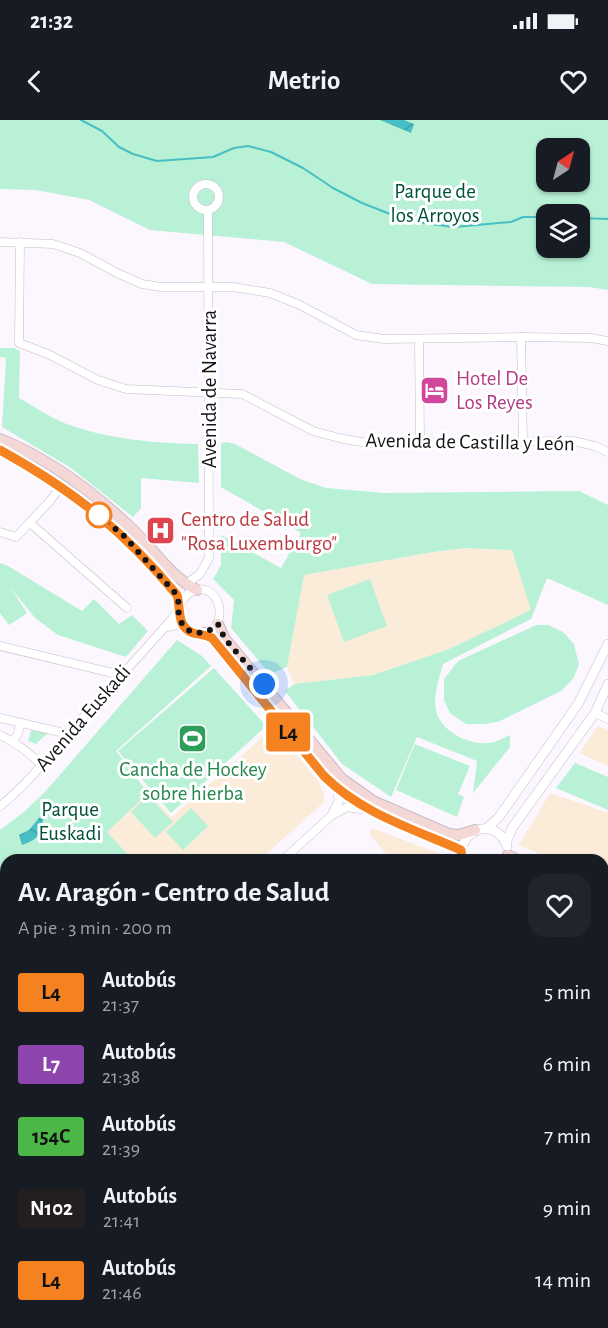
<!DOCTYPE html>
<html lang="es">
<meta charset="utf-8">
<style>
:root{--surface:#171b24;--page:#20242c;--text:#f1f3f6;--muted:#9ea1a6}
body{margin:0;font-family:"Alegreya Sans",sans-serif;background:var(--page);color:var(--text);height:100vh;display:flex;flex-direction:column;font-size:22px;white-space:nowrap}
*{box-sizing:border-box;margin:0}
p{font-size:20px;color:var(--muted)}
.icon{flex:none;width:33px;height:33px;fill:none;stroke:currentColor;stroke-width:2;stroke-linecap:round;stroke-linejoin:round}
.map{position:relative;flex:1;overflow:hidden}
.panel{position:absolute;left:0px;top:734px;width:609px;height:476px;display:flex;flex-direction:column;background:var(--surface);border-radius:18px 18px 0 0;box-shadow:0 2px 4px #0004}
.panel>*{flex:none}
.badge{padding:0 12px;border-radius:4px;font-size:21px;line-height:39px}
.needle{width:39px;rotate:36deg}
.controls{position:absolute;left:536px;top:18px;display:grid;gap:12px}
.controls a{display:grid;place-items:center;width:54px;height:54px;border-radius:12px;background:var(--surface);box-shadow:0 2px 4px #0004;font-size:30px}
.you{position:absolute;width:30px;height:30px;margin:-15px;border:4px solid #fff;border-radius:50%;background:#1a73e8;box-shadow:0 0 0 9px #1a73e833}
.map>.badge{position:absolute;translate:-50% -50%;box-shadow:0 0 0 3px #fff}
.round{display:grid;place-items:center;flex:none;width:63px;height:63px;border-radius:18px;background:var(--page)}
.summary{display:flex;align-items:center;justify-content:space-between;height:102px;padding:0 18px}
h1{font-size:28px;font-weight:700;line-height:45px}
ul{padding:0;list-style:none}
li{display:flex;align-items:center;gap:18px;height:72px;padding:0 18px}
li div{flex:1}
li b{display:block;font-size:22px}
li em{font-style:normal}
li .badge{min-width:66px;font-weight:700;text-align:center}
.status{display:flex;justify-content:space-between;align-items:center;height:42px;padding:0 30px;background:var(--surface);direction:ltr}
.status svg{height:16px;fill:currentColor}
header{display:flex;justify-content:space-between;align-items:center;height:78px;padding:0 18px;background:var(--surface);font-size:27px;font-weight:700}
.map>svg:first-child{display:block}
</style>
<div class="status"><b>21:32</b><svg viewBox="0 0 49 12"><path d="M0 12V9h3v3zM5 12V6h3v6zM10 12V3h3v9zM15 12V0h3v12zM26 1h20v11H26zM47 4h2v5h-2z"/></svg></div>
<header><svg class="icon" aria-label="back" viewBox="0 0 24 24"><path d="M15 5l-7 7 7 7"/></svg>Metrio<svg class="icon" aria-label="heart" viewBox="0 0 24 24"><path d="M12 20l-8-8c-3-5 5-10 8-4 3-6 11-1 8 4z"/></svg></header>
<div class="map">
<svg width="608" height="1208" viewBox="0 0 608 1208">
<defs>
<pattern id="water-waves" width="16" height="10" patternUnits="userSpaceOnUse" patternTransform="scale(1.5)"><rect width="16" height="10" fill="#47bfc4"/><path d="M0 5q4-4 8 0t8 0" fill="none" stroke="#3da3a8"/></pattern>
</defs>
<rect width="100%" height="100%" fill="#fcf7fe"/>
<!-- education -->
<g fill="#fbecd9">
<polygon points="465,428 512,430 532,490 449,529 373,555 294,564 287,547 303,455 433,432"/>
<polygon points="598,606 608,610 608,646 579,633"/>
<polygon points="274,607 318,661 324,675 324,682 261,739 132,739 106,712 148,673 172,697"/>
<polygon points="550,673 608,693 608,764 603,762 603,740 551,739 519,725"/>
<polygon points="372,708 451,738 391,739 369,714"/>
<polygon points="0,967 6,970 6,1019 0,1025"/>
</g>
<!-- green -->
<g fill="#b8f1d6" fill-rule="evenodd">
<path d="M0,0H608V170L589,167L372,164L284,122L150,110L89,80L36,70L0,69ZM546,28H579V62H546ZM546,94H579V128H546Z"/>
<path d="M0,228H14L20,231L19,278C33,286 48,296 64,303C107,319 152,323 198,324L199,363L141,358V388L133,397L71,348L2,307L6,238L0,237Z"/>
<path d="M227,322L235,324L300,359L326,368L385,373L579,371L608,385V485L547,458L531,499L443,544C439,559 433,575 436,591C441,611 468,625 488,623C495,623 503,618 510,615V627L473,673L477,641L417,617L391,677L342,644L285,571L294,564L373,555L449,529L531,490L512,430L465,428L433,432L304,455L287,547L270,554L231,508L234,480L213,459L221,445V415L281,448L301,413L221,367V323Z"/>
<polygon points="0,443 8,446 82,491 94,479 119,504 132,495 148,511 126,537 58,515 35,498 10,467 27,493 9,505 0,493"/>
<polygon points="370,459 387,506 344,522 327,475"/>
<polygon points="536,505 548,505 563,512 574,524 579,545 573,559 561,571 498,602 484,604 466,604 450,593 444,580 444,559 458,541"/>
<polygon points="177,520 202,536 211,546 116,631 148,673 107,712 132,739 6,740 6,880 0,884 0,710 24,692 45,672"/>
<polygon points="214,548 266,606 171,693 118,631"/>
<polygon points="32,608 49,612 36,624 28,621"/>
<polygon points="415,624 470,646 458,674 464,677 457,697 396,670"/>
<polygon points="575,643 608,657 608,690 556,668"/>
<polygon points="148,675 173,702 155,718 131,692"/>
<polygon points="191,688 208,706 183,730 166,712"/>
<polygon points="193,1203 389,1203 390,1208 193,1208"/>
</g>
<!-- water -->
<g fill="url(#water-waves)">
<polygon points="380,0 404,0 414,4 411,13"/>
<path d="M44,692C41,712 42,718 22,725L19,715L29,710Z"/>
</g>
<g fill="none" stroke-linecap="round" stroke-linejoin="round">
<!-- stream -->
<g stroke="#47bfc4" stroke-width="2">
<polyline points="81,0 102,11 119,27 133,34 157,41 213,37 234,28 248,26 271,32 303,48 333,68 362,83 408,101 454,107 511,102 523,97 546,97"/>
<polyline points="579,98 608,99"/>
</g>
<defs>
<g id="minor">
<circle cx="206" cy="77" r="13"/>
<polyline points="0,122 53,124 80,133 119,154 142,164 161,167 233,167 270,173 300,185 356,215 384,219 521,217 591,218 608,221"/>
<polyline points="20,122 19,223 48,234 98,260 126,269 242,274 313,311 343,319 368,323 573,321 595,326 608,332"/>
<polyline points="521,217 523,321"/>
<polyline points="419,219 420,322"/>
<polyline points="30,403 127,488"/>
<polyline points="0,412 16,417 50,381 61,366"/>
<polyline points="186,464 200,454 209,438 208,90"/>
<polyline points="0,526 121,555"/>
<polyline points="595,593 608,599"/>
<polyline points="0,598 68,614"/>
<path d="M0,615C16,623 30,632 42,646"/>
<polyline points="13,621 18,614 20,603"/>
<path d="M0,686C27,665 47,638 69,613C103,575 138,538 171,500C179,491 181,476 193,471C216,461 230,496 210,512L193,513L177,505L164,508"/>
<polyline points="332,694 339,681 337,669"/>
<polyline points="283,740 331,696 347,687 367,690"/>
<polyline points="603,872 608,868"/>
<polyline points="603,984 608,983"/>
<polyline points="0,1038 6,1034"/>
<polyline points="0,1058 6,1062"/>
<polyline points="0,1073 6,1067"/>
<polyline points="603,1077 608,1077"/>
<polyline points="603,1144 608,1143"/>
<polyline points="402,1203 402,1208"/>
<polyline points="520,1203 524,1208"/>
<polyline points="164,1208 172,1203"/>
</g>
<g id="tertiary">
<polyline points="487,708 499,697 578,584 608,524"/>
<polyline points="506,723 512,708 595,593 608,564"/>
<path d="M462,740C457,708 496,696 507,726"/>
</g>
<g id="secondary">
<path d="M0,319C47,338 93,372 130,407C153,428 169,456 197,470"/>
<polyline points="0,330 61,366 100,395 124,416 178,475 180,485"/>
<polyline points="218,504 225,519 342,659 373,681 449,714 459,715 475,710"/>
<path d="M204,513L211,518L324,656C362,693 413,710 461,730"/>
<polyline points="508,735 518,740"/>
<polyline points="603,774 608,776"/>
<polyline points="603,787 608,789"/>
</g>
</defs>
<!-- minor casing -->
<use href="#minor" stroke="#c5bcc8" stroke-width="9"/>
<!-- tertiary casing -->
<use href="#tertiary" stroke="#c5bcc8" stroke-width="10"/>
<!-- secondary casing -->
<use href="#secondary" stroke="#c5bcc8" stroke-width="12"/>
<!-- minor -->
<use href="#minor" stroke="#fff" stroke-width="8"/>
<!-- tertiary -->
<use href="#tertiary" stroke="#fff" stroke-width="9"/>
<!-- secondary -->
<use href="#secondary" stroke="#f4d8d5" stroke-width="10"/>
</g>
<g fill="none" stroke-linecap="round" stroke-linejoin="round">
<defs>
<path id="line" d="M0,330C74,371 123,410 177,475C181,488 176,507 193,513C201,515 205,514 212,518L324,656C361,693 413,709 461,730L462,740"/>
</defs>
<!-- line casing -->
<use href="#line" stroke="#fff" stroke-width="14"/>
<!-- line -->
<use href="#line" stroke="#f58220" stroke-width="9"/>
<!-- walk -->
<path stroke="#161317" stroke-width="6" stroke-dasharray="0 10.8" d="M99,395L124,416L177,475C180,484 177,491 180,499C186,517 207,516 218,504L225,519L264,564"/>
</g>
<!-- icons -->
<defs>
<symbol id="hotel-square" viewBox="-11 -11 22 22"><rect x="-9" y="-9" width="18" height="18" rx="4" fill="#d1479c" stroke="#fff"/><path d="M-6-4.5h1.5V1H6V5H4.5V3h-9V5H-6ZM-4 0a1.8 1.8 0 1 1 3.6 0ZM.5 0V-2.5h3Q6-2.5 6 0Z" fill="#fff"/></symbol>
<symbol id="hospital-square" viewBox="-11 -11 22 22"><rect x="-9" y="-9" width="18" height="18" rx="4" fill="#e0444e" stroke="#fff"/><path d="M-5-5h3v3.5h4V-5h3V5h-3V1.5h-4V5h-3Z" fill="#fff"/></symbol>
<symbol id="stadium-square" viewBox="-11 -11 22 22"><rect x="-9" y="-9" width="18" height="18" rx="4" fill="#2e9e5b" stroke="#fff"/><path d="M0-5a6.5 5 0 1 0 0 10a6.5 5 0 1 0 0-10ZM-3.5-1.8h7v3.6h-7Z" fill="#fff"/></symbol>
</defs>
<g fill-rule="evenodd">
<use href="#hotel-square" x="418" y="254" width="33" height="33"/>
<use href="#hospital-square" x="144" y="394" width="33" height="33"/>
<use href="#stadium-square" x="176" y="602" width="33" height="33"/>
</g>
<!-- markers -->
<circle fill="#fff" stroke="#f58220" stroke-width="3" cx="99" cy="395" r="12"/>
<g text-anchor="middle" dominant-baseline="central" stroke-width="6" stroke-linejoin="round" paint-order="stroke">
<!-- park labels -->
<g font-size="21" fill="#015139" stroke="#fff">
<text x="435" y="71">Parque de<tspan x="435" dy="24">los Arroyos</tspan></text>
<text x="70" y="689">Parque<tspan x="70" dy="24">Euskadi</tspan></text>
</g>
<!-- hotel labels -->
<g font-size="21" fill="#b23c85" stroke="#fff" text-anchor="start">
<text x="456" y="258">Hotel De<tspan x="456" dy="24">Los Reyes</tspan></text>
</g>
<!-- street labels -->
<g font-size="21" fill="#161317" stroke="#fff">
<text transform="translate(209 269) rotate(-90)">Avenida de Navarra</text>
<text transform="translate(470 322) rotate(1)">Avenida de Castilla y León</text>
<text transform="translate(83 598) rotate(-49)">Avenida Euskadi</text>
</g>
<!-- health labels -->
<g font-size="21" fill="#be3a42" stroke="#fff" text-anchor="start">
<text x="181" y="399">Centro de Salud<tspan x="181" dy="24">"Rosa Luxemburgo"</tspan></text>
</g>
<!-- leisure labels -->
<g font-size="21" fill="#27864d" stroke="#fff">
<text x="193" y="649">Cancha de Hockey<tspan x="193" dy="24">sobre hierba</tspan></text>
</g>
</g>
</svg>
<div class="controls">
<a><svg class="needle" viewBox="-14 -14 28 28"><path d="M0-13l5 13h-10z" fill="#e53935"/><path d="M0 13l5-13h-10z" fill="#9ea1a6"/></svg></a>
<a><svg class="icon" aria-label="layers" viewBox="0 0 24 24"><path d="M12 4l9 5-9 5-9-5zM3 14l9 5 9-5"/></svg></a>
</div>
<div class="you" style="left:264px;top:564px"></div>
<b class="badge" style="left:288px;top:612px;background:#f58220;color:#111">L4</b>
<section class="panel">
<div class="summary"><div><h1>Av. Aragón - Centro de Salud</h1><p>A pie · 3 min · 200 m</p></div><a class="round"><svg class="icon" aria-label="heart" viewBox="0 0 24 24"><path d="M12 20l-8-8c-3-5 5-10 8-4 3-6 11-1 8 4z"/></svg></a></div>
<ul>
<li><span class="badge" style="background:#f58220;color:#111">L4</span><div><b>Autobús</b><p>21:37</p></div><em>5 min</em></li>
<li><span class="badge" style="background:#8e44ad;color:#fff">L7</span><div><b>Autobús</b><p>21:38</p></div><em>6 min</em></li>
<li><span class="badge" style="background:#4ab747;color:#111">154C</span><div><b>Autobús</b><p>21:39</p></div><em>7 min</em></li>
<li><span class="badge" style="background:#231f20;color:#fff">N102</span><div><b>Autobús</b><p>21:41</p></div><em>9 min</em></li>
<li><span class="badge" style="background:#f58220;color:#111">L4</span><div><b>Autobús</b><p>21:46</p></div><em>14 min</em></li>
</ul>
</section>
</div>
